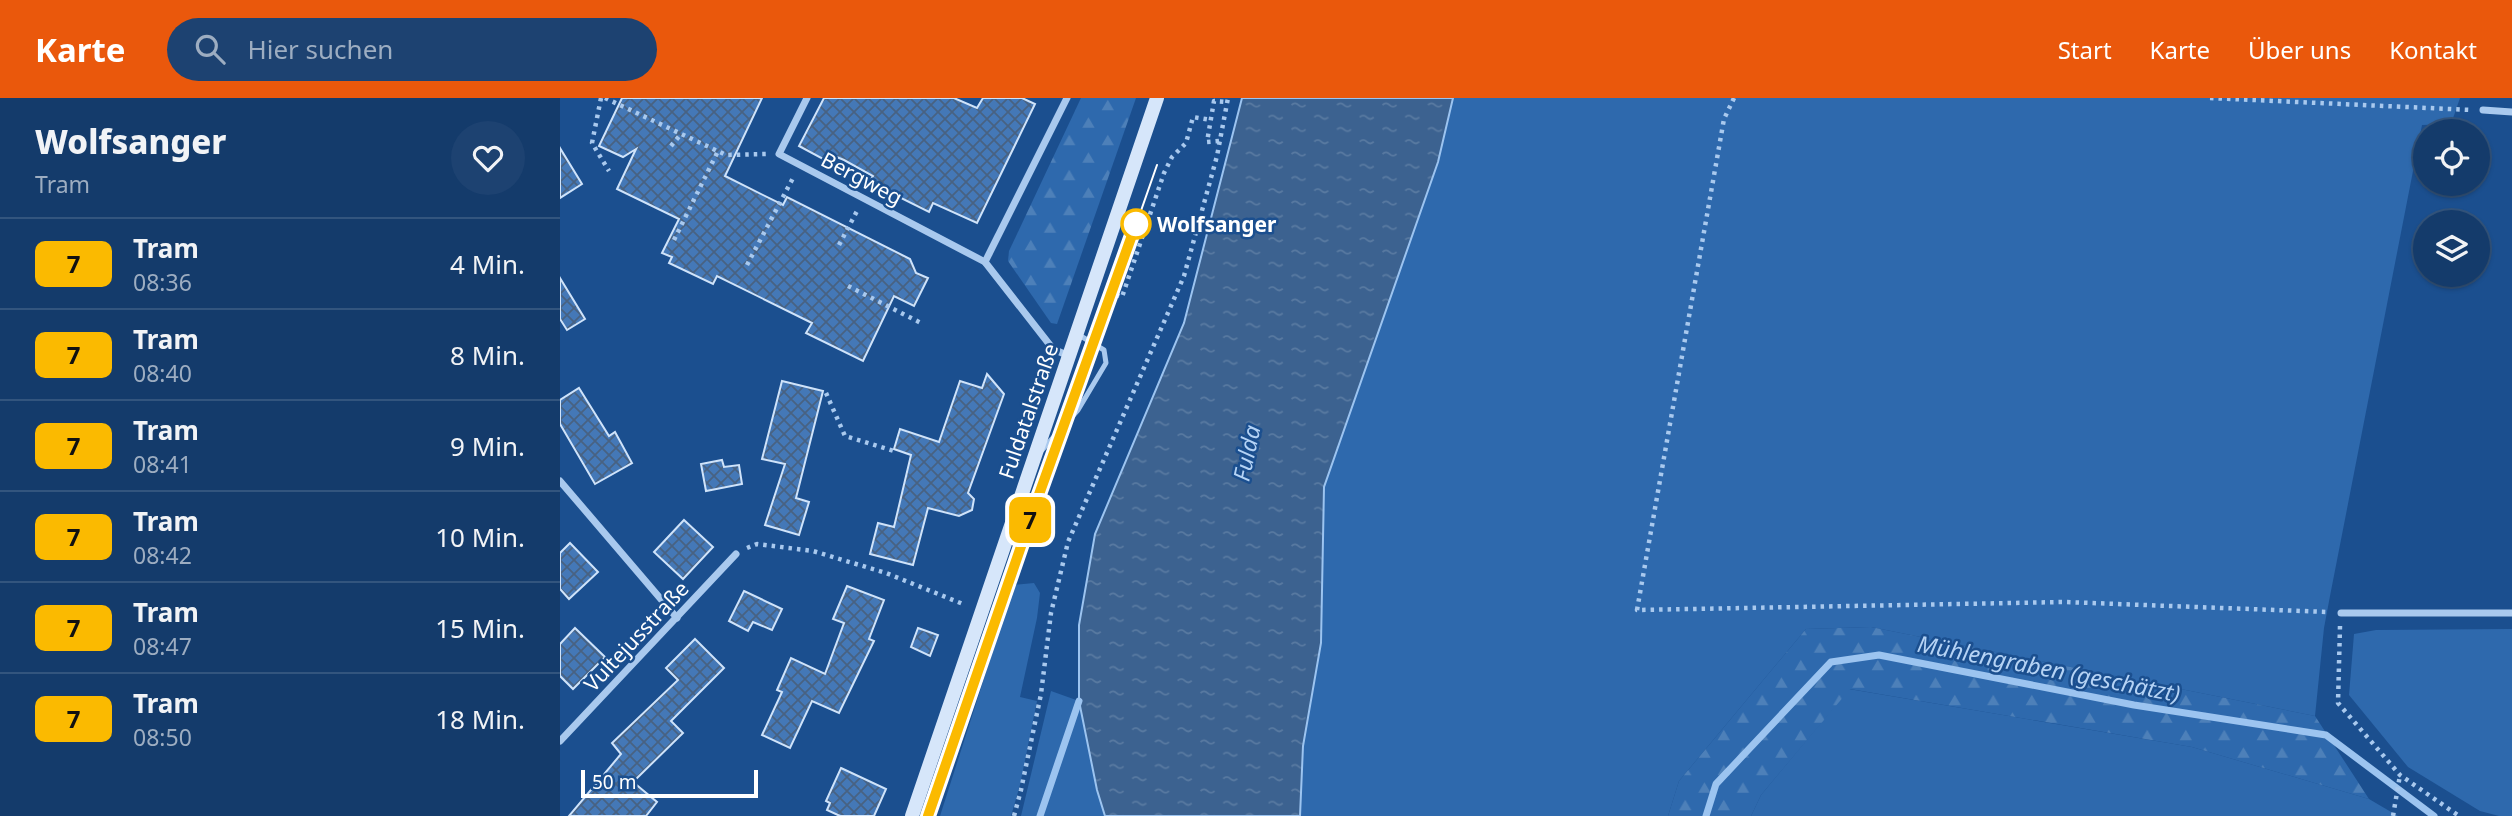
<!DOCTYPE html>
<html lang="de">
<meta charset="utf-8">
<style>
:root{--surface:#143b6b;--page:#1d4271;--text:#f1f3f6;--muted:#9dadc1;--line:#33557e;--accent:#ea580c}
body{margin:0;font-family:"Noto Sans",sans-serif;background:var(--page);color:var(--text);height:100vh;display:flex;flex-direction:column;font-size:26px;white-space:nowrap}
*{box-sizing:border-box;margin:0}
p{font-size:23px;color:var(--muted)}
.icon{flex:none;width:38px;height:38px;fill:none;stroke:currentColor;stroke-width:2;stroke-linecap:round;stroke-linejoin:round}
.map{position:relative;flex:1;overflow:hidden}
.side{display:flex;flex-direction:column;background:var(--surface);width:560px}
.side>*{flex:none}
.badge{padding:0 14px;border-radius:10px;font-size:24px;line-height:46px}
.controls{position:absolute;left:1853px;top:21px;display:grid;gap:14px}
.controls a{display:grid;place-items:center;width:77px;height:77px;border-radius:50%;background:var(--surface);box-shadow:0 2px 5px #0004,0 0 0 2px var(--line);font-size:35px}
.scale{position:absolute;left:21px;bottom:18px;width:177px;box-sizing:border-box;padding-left:7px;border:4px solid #fff;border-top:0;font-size:19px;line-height:24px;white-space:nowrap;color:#fff;-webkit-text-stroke:5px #1b4f8f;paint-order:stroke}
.map>.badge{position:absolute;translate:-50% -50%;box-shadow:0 0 0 4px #fff}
.round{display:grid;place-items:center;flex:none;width:74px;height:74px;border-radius:37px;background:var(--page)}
.head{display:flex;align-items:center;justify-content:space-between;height:119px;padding:0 35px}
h1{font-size:33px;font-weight:800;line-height:52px}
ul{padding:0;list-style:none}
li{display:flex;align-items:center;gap:21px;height:91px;padding:0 35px;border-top:2px solid var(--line)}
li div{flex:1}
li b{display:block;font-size:26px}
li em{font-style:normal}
li .badge{min-width:77px;font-weight:700;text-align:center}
header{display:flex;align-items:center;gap:42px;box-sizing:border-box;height:98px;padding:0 35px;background:var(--accent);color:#fff}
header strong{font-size:33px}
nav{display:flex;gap:38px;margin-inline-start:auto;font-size:24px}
.search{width:490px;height:63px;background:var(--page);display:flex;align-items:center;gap:18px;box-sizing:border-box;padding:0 24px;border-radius:38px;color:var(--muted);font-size:26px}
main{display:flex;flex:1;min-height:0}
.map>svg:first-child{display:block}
</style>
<header>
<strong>Karte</strong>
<div class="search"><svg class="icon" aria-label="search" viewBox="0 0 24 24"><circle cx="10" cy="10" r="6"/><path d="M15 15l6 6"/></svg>Hier suchen</div>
<nav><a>Start</a><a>Karte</a><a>Über uns</a><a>Kontakt</a></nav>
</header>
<main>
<section class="side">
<div class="head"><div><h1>Wolfsanger</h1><p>Tram</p></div><a class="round"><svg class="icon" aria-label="heart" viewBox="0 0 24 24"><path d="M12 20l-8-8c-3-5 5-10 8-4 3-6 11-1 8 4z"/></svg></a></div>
<ul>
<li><span class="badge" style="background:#fbba00;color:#111">7</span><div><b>Tram</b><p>08:36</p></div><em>4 Min.</em></li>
<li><span class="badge" style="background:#fbba00;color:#111">7</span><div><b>Tram</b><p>08:40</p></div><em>8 Min.</em></li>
<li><span class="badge" style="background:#fbba00;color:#111">7</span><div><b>Tram</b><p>08:41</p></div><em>9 Min.</em></li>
<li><span class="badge" style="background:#fbba00;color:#111">7</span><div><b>Tram</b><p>08:42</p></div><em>10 Min.</em></li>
<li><span class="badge" style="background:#fbba00;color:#111">7</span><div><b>Tram</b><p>08:47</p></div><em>15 Min.</em></li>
<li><span class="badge" style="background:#fbba00;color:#111">7</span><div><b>Tram</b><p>08:50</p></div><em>18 Min.</em></li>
</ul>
</section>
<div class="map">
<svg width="1952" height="718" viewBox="0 0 1952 718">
<defs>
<pattern id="forest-firs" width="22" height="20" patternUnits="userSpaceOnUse" patternTransform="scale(1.75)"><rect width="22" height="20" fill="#2e69ad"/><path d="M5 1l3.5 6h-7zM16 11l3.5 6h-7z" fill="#4d80b9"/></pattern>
<pattern id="water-ripples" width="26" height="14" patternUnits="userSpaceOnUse" patternTransform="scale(1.75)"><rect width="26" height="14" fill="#3c6290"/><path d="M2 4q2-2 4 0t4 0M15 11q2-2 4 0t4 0" fill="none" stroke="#597aa1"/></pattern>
<pattern id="building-cross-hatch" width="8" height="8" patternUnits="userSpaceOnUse" patternTransform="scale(1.75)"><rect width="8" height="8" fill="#4478b7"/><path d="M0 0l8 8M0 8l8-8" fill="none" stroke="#486282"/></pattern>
</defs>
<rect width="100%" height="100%" fill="#1b4f8f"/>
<!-- grass -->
<g fill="#2e69ad">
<polygon points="893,0 1900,0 1891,26 1862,27 1770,498 1764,530 1755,618 1311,529 1246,531 1119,683 1108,718 740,718 743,648 761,545 764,389 878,64"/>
<polygon points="474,485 480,495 477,520 460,599 477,603 460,687 451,718 380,718 454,487"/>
<polygon points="1952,531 1952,718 1939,718 1920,713 1848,669 1789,597 1794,536 1816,532"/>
<polygon points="1289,591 1632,649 1809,701 1838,718 1191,718 1201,697"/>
<polygon points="491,593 519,603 537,692 545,718 461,718"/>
</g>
<!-- forest -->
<g fill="url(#forest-firs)">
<polygon points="521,0 576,0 497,226 491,225 448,163 449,153"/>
<polygon points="1311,529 1755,618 1809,701 1632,649 1290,591 1201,697 1191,718 1108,718 1119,683 1246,531"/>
</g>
<!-- water -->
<polygon fill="url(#water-ripples)" stroke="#9cc4f0" stroke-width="2" points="682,0 893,0 878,64 764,389 761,545 743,648 740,718 545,718 537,692 519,603 519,527 535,436 624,225"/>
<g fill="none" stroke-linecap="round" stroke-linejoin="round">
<!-- stream -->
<g stroke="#9cc4f0" stroke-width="7">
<polyline points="480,718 519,603"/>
<polyline points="1146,718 1156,686 1271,564 1319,557 1574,607 1766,637 1874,718"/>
</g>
</g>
<!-- building -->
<g fill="url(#building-cross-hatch)" stroke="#cfe3fa" stroke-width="2">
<polygon points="62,0 202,0 165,78 223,107 227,99 350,161 356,175 368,180 354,208 334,198 303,263 246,235 252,225 157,178 153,186 109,165 112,159 102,155 119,121 57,91 76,51 63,59 39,48"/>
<polygon points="264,0 394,0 417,10 423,0 462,0 475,6 417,125 373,105 369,114 309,84 313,78 284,62 267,55 263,61 239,48"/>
<polygon points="0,50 22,86 0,100"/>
<polygon points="0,180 25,221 7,232 0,221"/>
<polygon points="427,276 444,296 408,395 414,401 412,412 399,418 368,410 353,467 310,456 318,425 334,429 351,357 334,351 340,331 379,344 400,283 422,290"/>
<polygon points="222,283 263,293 236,400 249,404 239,437 205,427 225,366 202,361"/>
<polygon points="19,290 49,338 55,334 72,365 35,386 0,326 0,302"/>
<polygon points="162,362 164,369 179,367 182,386 146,393 141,366"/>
<polygon points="124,422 153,449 123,481 94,454"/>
<polygon points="10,445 38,474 9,501 0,491 0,455"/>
<polygon points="287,488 324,502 309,541 314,543 279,615 252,603 230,650 202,637 222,594 217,592 231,560 265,576 284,525 273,521"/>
<polygon points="184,493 222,511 212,532 193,524 188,533 169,523"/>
<polygon points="15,530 45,559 13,591 0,578 0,546"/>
<polygon points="358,530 378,537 370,558 351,549"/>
<polygon points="135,541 164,570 111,623 123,635 73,684 97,704 86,718 9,718 61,656 52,645 118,582 106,570"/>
<polygon points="281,670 326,691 314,718 280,718 267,712 270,705 266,703"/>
</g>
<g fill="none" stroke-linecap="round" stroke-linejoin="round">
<!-- path -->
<g stroke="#a9c9ee" stroke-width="4.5" stroke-dasharray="3.5 5" stroke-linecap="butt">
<polyline points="41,0 32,45 49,73"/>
<polyline points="45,0 166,57 206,56"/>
<polyline points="1174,0 1164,21 1077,512 1505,504 1768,514"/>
<polyline points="1650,0 1912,12"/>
<polyline points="659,43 647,44 654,3 667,4"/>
<polyline points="111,48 121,36"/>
<polyline points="114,142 158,53"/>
<polyline points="279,147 297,113"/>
<polyline points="187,167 233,80"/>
<polyline points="288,188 363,226"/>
<polyline points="548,194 562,199 604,75 612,59 626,45 633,19 651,22"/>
<polyline points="266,295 285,338 334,353"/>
<polyline points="187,450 197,446 253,453 326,475 403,506"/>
<polyline points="1780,528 1778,605 1840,677 1899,718"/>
<polyline points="454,718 461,692 481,596 491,515 508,444 624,178 657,58 668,0"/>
<polyline points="1833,718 1840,677"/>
</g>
<!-- service -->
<polyline stroke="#a9c9ee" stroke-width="5" points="482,352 518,312 546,265 544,252 519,237"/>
<!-- minor -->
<g stroke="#a9c9ee" stroke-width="7">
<polyline points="247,0 219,56 425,164 493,251 509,258"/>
<polyline points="1923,12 1952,14"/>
<polyline points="425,164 507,0"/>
<polyline points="0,383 117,520"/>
<polyline points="1781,515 1952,515"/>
<polyline points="0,643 176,456"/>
</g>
<!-- secondary -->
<polyline stroke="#d6e6fa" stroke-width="14" points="352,718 597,0"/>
<!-- tram -->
<polyline stroke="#fff" stroke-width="2" points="368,718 477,402 535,244 597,67"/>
</g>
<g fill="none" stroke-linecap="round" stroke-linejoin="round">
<defs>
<polyline id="line" points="368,718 477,402 576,126"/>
</defs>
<!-- line casing -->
<use href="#line" stroke="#fff" stroke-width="16"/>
<!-- line -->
<use href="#line" stroke="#fbba00" stroke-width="10"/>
</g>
<!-- markers -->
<circle fill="#fff" stroke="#fbba00" stroke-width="3.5" cx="576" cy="126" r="14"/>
<g text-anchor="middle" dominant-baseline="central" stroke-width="5" stroke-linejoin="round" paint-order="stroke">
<!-- street labels -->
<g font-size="21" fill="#fff" stroke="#1b4f8f">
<text transform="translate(302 80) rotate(28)">Bergweg</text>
<text transform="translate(468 313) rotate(-71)">Fuldatalstraße</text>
<text transform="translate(76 538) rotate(-47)">Vultejusstraße</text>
</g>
<!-- stop labels -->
<g font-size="21" font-weight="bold" fill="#fff" stroke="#1b4f8f" text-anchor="start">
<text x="597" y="126">Wolfsanger</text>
</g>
<!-- water labels -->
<g font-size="23" font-style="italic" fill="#b5d3f5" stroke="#1b4f8f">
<text transform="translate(686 355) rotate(-78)">Fulda</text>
<text transform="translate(1489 570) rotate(11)">Mühlengraben (geschätzt)</text>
</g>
</g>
</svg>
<div class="controls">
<a><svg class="icon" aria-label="locate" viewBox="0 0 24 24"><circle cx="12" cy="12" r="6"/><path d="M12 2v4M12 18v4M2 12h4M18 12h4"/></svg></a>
<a><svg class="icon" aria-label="layers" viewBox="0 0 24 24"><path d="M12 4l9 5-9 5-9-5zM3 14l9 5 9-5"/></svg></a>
</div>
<div class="scale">50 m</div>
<b class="badge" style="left:470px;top:422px;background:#fbba00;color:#111">7</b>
</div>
</main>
